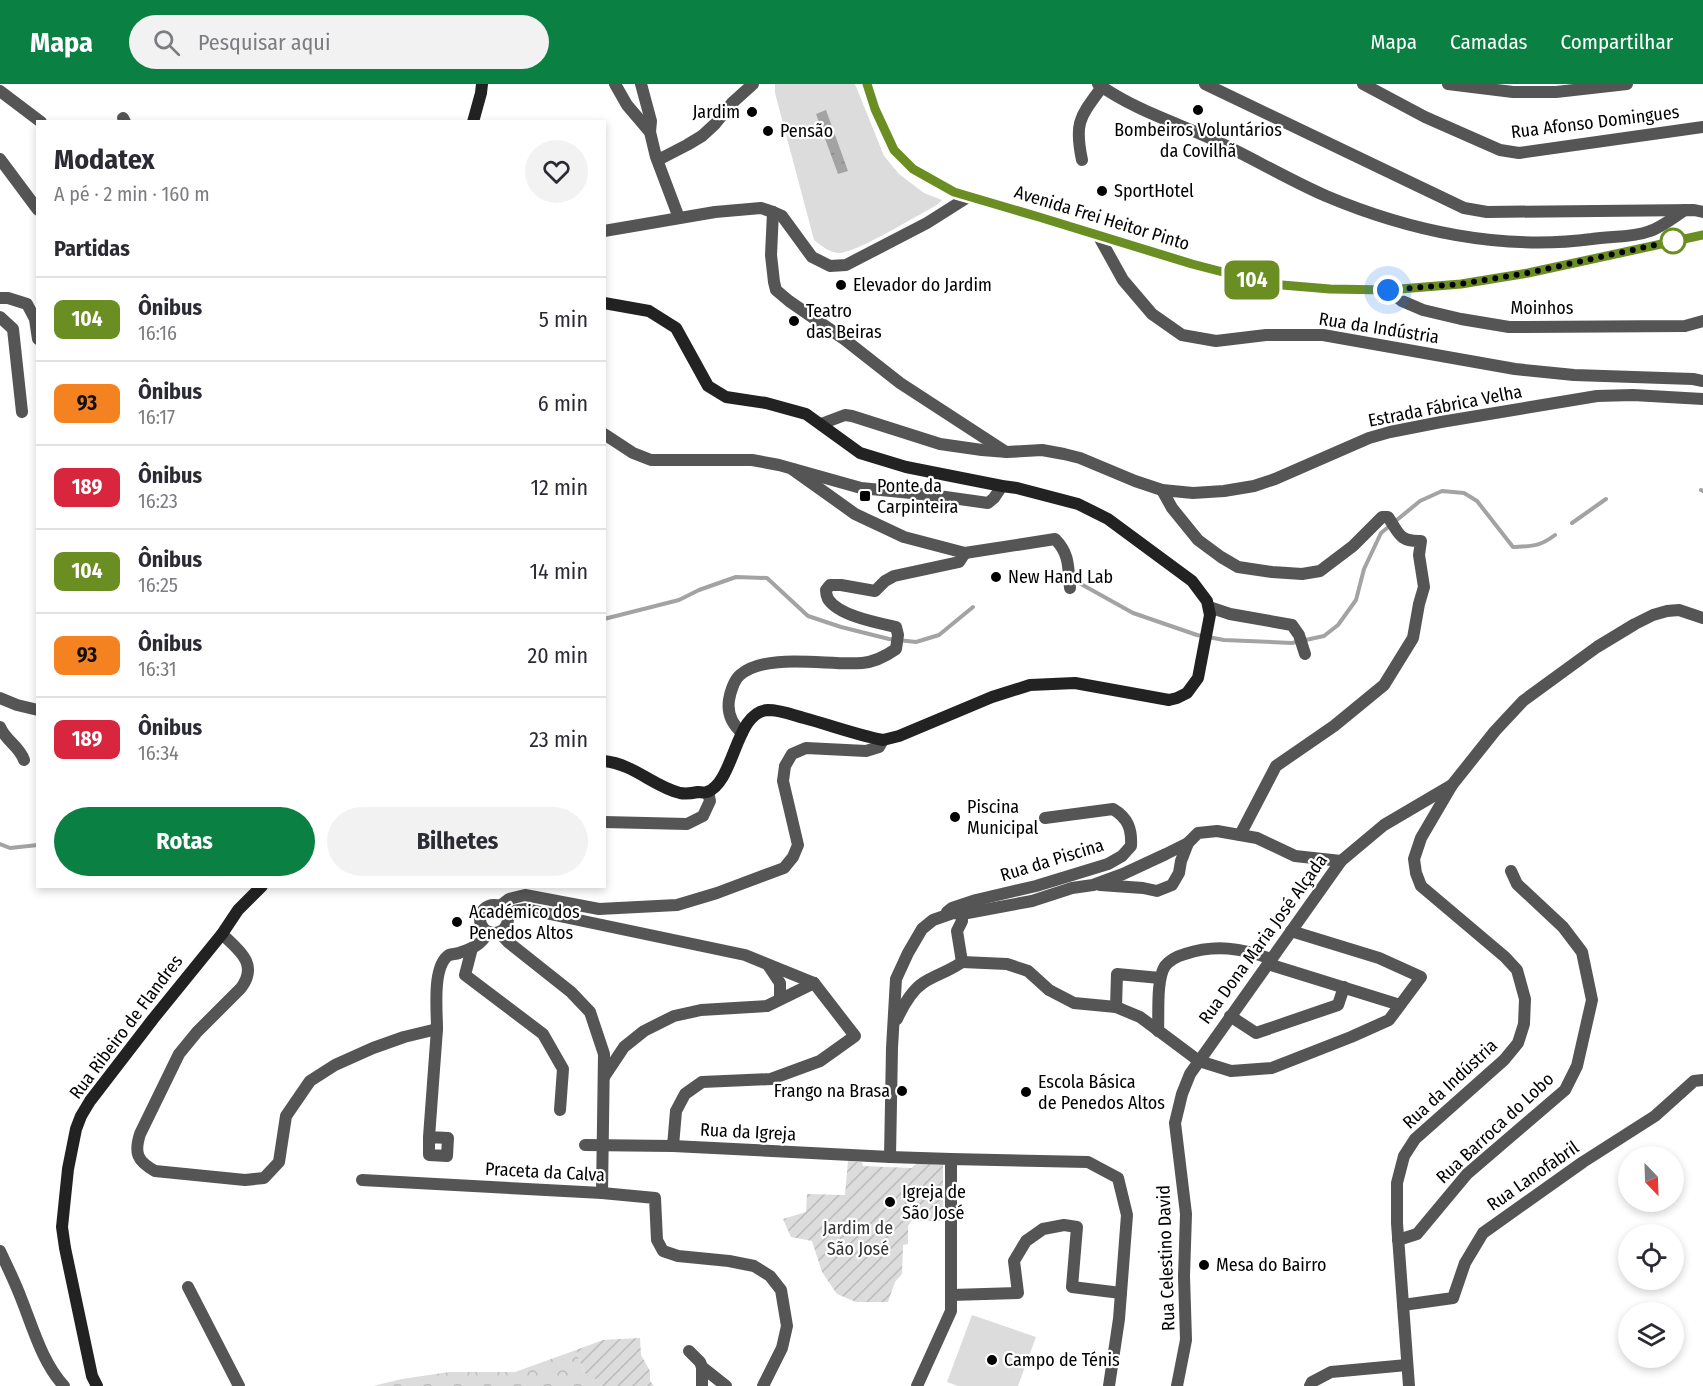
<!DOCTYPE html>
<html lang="pt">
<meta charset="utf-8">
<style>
:root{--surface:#fff;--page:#f2f2f3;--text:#2b2b33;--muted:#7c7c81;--line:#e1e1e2;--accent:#0b8043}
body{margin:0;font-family:"Fira Sans Condensed",sans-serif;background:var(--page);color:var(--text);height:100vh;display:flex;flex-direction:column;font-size:22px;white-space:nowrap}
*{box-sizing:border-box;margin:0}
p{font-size:20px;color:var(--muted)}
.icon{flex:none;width:33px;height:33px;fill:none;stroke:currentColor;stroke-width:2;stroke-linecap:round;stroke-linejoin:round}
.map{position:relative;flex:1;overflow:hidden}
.details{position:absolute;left:36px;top:36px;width:570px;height:768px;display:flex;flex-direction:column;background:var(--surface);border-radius:0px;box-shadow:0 3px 9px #0003}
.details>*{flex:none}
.badge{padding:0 12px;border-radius:9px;font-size:21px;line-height:39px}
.needle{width:39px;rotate:157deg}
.tools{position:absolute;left:1618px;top:1062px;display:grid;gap:12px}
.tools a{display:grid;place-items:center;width:66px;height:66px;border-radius:50%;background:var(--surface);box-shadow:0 3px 9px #0003;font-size:30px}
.you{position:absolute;width:30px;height:30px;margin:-15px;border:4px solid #fff;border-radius:50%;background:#1a73e8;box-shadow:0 0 0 9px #1a73e833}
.map>.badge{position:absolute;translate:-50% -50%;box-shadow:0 0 0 3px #fff}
h2{padding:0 18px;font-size:22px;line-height:54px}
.round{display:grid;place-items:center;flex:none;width:63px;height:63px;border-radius:32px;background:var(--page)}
.headline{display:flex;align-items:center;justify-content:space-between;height:102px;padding:0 18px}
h1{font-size:28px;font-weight:700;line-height:45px}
.primary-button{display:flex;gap:12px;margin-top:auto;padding:12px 18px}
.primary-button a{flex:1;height:69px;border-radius:36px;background:var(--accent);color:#fff;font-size:24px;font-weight:700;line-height:69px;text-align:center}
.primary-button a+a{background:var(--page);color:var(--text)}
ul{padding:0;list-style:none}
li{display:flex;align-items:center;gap:18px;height:84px;padding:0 18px;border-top:2px solid var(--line)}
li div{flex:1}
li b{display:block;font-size:22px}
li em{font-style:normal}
li .badge{min-width:66px;font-weight:700;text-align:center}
header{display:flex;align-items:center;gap:36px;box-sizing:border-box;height:84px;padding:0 30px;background:var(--accent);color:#fff}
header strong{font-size:28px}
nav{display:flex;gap:33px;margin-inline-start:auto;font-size:21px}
.search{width:420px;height:54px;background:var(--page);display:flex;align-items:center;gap:15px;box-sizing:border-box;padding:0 21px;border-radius:33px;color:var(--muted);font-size:22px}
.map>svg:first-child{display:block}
</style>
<header>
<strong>Mapa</strong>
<div class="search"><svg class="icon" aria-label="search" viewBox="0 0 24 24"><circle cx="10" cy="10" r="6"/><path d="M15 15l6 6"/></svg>Pesquisar aqui</div>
<nav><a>Mapa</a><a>Camadas</a><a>Compartilhar</a></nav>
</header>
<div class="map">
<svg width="1703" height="1302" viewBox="0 0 1703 1302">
<defs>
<pattern id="forest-crowns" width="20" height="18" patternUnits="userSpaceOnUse" patternTransform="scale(1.5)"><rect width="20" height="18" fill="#dcdcdc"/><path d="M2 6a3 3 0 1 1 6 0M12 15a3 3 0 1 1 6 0" fill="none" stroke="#bbb"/></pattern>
<pattern id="garden-furrows" width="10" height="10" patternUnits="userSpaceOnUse" patternTransform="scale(1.5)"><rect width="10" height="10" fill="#dcdcdc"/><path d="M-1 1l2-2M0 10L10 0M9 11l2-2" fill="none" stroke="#bbb"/></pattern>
<pattern id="water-ripples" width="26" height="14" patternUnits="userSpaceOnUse" patternTransform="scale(1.5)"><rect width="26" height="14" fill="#a3a3a3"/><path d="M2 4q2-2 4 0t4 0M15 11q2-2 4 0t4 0" fill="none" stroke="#8b8b8b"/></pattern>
</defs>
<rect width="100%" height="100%" fill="#fff"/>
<!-- green -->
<g fill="#dcdcdc">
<path d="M775,0H855L884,72L899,90L924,109L942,116L937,121C918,131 856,169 839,169C828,168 822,162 814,156L775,9Z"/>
<polygon points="972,1231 1036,1253 1018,1302 958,1302 947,1298"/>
</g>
<!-- forest -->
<polygon fill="url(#forest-crowns)" points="576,1266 584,1289 597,1295 601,1302 373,1302 402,1295 449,1288 515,1288"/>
<!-- garden -->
<g fill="url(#garden-furrows)">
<path d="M848,1077L862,1078L863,1082L912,1084C918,1075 933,1078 943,1078V1137H911L908,1142V1160L903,1161L902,1190L895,1198L888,1218H856L837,1210L822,1188L812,1157L791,1153L783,1135L806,1128L807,1110L845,1111Z"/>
<polygon points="640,1254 641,1271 650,1287 650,1297 654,1302 601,1302 596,1295 584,1289 576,1266 603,1256"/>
</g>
<!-- water -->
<polygon fill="url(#water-ripples)" points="826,26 848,87 838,90 816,30"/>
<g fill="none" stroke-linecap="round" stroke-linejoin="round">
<!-- stream -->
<g stroke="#a3a3a3" stroke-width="4">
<polyline points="1701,406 1703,407"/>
<polyline points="1572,439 1606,415"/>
<path d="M1060,496L1072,495L1133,529L1197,551L1224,556L1292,559L1324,552L1338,541L1356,516L1364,485L1381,449L1420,417L1442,407L1464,409L1477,417L1513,463C1533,462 1539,463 1555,451"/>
<polyline points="604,535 679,516 699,506 736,493 767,494 808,532 841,543 889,555 916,558 939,551 973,523"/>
<polyline points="0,760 10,764 38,761"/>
</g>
<!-- minor -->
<g stroke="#555" stroke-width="12">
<polyline points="615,0 627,21 650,48 656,73 679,134"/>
<polyline points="641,0 651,37 650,48"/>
<polyline points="867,0 875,25 894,66 913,85 954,108 1046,135 1192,180 1269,200 1330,205 1388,206 1461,200 1529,189 1703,151"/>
<path d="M1098,0C1133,25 1174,38 1212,55C1251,73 1287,95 1326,112C1409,147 1502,167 1592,155C1611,152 1632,154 1650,147C1662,143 1674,133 1685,126"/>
<polyline points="1205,0 1464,124 1487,128 1694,126 1703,128"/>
<polyline points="1363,0 1425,33 1500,66 1519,69 1703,43"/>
<polyline points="1448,0 1513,8 1556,8 1627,0"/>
<polyline points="0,7 41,38"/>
<polyline points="123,34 125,38"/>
<polyline points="0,75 38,126"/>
<polyline points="658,76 687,61 702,52 715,40 732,19 753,0"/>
<path d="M1082,76C1074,38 1080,33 1102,3"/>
<polyline points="773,128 771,171 774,198 776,206 789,217 844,255 900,299 1006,368"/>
<polyline points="604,147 715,128 761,124 773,128 782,132 812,173 830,182 846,181 927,139 968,113"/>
<polyline points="1388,206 1402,217 1423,226 1461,235 1509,243 1685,242 1703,237"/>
<polyline points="0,214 8,214 27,220 35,235 38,255"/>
<polyline points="0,233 13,245 22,328"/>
<polyline points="821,340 845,331 852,332 940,360 982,366 1007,368 1042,366 1064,370 1080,374 1135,397 1162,406 1193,409 1224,407 1254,402 1275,395 1369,354 1390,348 1441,338 1597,312 1633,311 1703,315"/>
<polyline points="604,350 633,369 651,376 752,376 779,381 861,404 931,411 988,419 994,414 1002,402"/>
<path d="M1162,406L1172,424L1198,456L1221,473L1238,483L1272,488L1302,490L1320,487L1353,462L1382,433H1388C1399,449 1399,458 1421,457L1419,471L1424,503L1419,520L1413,554L1384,601L1334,642L1276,682L1240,751"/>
<path d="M965,469L1055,455C1070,470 1068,484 1070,504"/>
<polyline points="1209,523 1230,530 1292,541 1299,551 1305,570"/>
<polyline points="0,614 17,621 38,626"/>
<path d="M0,643C5,656 20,663 24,676"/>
<path d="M742,649C732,640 727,629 729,616C730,609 734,596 740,591C767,568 828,582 862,579C874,578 886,572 896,565L898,551L896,543C878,539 839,532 828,515C827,513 826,509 826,506L830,501H841L875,507L885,497L894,492L959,478L965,469L904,453L855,430L792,385"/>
<polyline points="604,738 687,740 703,732 710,717 708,708"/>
<polyline points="1100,801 1143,804 1157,807 1172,801 1179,789 1181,777 1188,759"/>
<circle cx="494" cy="835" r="14"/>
<polyline points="500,822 509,815 525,811 599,825 677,821 717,809 784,784 793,773 798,761 783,697 785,682 792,670 806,664 866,667 879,663 883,656"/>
<polyline points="506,828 526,825 745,871 814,899"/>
<path d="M947,828L952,824L976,816L1036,802L1108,780L1122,772L1131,762C1132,745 1128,734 1113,725L1045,734"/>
<polyline points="962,830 962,837 957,847 962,878"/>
<polyline points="499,848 508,858 571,908 590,928 604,970 602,1109"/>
<path d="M222,850C239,866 259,880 241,904L197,948L179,970L140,1050C134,1069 137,1077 155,1087L245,1096L264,1094L279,1078L286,1032L310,997L335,981L373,964L404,953L437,945C437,926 432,882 449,871C452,870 456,870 459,869C475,863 479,862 489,848"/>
<polyline points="472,864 465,891 543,950 563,985 560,1026"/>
<polyline points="962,878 1007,880 1028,887 1049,906 1074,919 1116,923 1140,933 1199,977 1231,987 1272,984 1351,953 1389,936 1421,893 1379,874 1291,847"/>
<polyline points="1268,880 1400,921"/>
<polyline points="768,881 780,899 780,915"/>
<polyline points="1116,923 1117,890 1160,894"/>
<polyline points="1230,932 1256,949 1338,921 1344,903"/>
<path d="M897,935C903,922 911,907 923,899C935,891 950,887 962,878"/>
<path d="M1158,947C1159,930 1156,896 1165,882C1170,876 1178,872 1185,870C1215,860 1242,864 1271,875"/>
<polyline points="604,993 624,963 644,947 674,932 701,926 767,922 814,899 855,952 820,977 771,995 702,998 685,1010 676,1027 673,1062"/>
<polyline points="429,1053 448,1054 447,1072 429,1071 429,1053 437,945"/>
<polyline points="585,1061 673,1062 890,1073 951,1075"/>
<polyline points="890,1073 892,964 896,895 908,869 922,845 933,836 953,829 962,830 1032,817 1072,804 1093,801 1123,790 1166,770 1188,759 1198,749 1217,747 1257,754 1295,772 1341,777"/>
<polyline points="362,1096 602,1109 655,1114 657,1156 663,1167 678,1172 729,1177 754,1182 770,1192 781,1206 787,1242 782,1264 763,1302"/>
<polyline points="1398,1156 1417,1150 1467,1090 1565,1006 1577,982 1592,916 1582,868 1563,843 1517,800 1511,787"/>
<path d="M0,1167C7,1182 15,1198 21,1214C33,1244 42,1278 64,1302"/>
<polyline points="188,1203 239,1302"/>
<polyline points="951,1211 1018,1209 1014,1177 1026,1157 1043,1145 1064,1141 1077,1143 1072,1203 1121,1209"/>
<polyline points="1403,1221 1453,1214 1465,1179 1483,1149 1583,1078 1655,1032 1694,997 1703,996"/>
<polyline points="689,1267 700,1278 702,1283"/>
<polyline points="702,1302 702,1283 726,1302"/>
<polyline points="917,1302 951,1227 951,1075 1088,1078 1118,1094 1127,1131 1119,1235 1109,1302"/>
<polyline points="1177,1302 1186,1256 1184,1192 1186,1130 1175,1039 1182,1010 1190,990 1341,777 1384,741 1452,701"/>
<polyline points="1310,1302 1312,1298 1331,1288 1407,1281"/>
</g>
<!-- tertiary -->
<g stroke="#555" stroke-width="12">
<polyline points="1098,151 1123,196 1152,230 1182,251 1216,257 1266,251 1323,251 1515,285 1574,291 1693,295 1703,297"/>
<polyline points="1409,1302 1397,1139 1397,1099 1404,1072 1415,1055 1504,976 1518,959 1524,940 1525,915 1517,886 1505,873 1421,802 1416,789 1414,775 1421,754 1452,701 1495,647 1523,617 1597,563 1635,540 1653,531 1667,527 1679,526 1703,534"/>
</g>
<!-- secondary -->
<g stroke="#222" stroke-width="12">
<polyline points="473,38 481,9 482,0"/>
<path d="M604,219L649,227L676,244L708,302L726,313L766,319L806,330L860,369L906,383L1002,402L1017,404L1078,420L1108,435L1192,497L1207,517L1210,531L1198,594L1187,609L1177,614L1169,616L1075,599L1030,601L992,613L899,652L883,656C857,651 830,641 804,634C793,631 780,626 768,626C735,627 735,698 707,708C705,709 701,708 698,708C693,709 685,710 680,709C654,703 634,680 604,677"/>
<polyline points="97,1302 92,1292 65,1164 62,1143 68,1085 76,1045 81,1032 90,1017 153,935 222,850 238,826 262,802"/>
</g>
</g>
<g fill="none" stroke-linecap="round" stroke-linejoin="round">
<defs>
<polyline id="line" points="867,0 875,25 894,66 913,85 954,108 1039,133 1192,180 1269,200 1330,205 1388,206 1461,200 1528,189 1703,151"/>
</defs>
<!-- line casing -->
<use href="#line" stroke="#fff" stroke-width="14"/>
<!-- line -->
<use href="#line" stroke="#6b8e23" stroke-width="9"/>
<!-- walk -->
<polyline stroke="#000" stroke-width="6" stroke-dasharray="0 10.8" points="1388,206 1461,200 1528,189 1673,157"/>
</g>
<!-- markers -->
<g fill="#000" stroke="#fff" stroke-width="2">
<circle cx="1198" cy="26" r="6"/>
<circle cx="752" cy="28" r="6"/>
<circle cx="768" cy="47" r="6"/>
<circle cx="1102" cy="107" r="6"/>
<circle cx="841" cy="201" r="6"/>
<circle cx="794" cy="237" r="6"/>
<rect x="859" y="406" width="12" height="12" rx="3"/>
<circle cx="996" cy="493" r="6"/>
<circle cx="955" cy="733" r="6"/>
<circle cx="457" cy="838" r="6"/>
<circle cx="902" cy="1007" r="6"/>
<circle cx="1026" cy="1008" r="6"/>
<circle cx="890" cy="1118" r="6"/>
<circle cx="1204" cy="1181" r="6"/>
<circle cx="992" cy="1276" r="6"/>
</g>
<circle fill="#fff" stroke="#6b8e23" stroke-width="3" cx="1673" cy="157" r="12"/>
<g text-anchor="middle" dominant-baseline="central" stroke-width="4.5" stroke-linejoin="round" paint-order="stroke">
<!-- poi labels -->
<g font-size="18" fill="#000" stroke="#fff" text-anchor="start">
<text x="740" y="28" text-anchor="end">Jardim</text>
<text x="1198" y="46" text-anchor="middle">Bombeiros Voluntários<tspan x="1198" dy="21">da Covilhã</tspan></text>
<text x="780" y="47">Pensão</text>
<text x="1114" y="107">SportHotel</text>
<text x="853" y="201">Elevador do Jardim</text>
<text x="806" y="227">Teatro<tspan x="806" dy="21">das Beiras</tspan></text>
<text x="877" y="402">Ponte da<tspan x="877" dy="21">Carpinteira</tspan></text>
<text x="1008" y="493">New Hand Lab</text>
<text x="967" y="723">Piscina<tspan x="967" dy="21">Municipal</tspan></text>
<text x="469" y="828">Académico dos<tspan x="469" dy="21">Penedos Altos</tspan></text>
<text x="1038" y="998">Escola Básica<tspan x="1038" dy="21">de Penedos Altos</tspan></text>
<text x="890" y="1007" text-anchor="end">Frango na Brasa</text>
<text x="902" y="1108">Igreja de<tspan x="902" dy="21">São José</tspan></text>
<text x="1216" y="1181">Mesa do Bairro</text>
<text x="1004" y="1276">Campo de Ténis</text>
</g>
<!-- street labels -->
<g font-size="18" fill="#000" stroke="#fff">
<text transform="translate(1595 38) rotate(-7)">Rua Afonso Domingues</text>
<text transform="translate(1102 134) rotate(17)">Avenida Frei Heitor Pinto</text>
<text x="1542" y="224">Moinhos</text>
<text transform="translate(1379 244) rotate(9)">Rua da Indústria</text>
<text transform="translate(1445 322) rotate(-11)">Estrada Fábrica Velha</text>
<text transform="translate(1052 776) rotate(-17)">Rua da Piscina</text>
<text transform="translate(1263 855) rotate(-54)">Rua Dona Maria José Alçada</text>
<text transform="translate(126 943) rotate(-53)">Rua Ribeiro de Flandres</text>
<text transform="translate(1450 1000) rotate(-43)">Rua da Indústria</text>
<text transform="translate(1495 1044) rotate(-43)">Rua Barroca do Lobo</text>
<text transform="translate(748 1048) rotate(3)">Rua da Igreja</text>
<text transform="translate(545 1088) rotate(3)">Praceta da Calva</text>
<text transform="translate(1533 1092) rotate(-35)">Rua Lanofabril</text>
<text transform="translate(1166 1174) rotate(-92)">Rua Celestino David</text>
</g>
<!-- park labels -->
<g font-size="18" fill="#333" stroke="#fff">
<text x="858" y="1144">Jardim de<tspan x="858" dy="21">São José</tspan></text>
</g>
</g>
</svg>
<div class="tools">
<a><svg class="needle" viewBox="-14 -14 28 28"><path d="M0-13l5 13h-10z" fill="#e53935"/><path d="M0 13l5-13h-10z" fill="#7c7c81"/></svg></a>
<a><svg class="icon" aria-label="locate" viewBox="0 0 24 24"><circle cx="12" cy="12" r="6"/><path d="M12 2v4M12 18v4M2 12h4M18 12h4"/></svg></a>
<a><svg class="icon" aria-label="layers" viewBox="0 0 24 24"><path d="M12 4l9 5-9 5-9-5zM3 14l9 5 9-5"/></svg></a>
</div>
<div class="you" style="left:1388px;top:206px"></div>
<b class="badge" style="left:1252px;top:196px;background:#6b8e23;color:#fff">104</b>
<section class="details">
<div class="headline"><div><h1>Modatex</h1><p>A pé · 2 min · 160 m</p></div><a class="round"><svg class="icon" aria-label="heart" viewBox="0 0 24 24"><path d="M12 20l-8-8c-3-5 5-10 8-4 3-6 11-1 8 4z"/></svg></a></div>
<h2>Partidas</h2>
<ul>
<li><span class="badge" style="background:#6b8e23;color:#fff">104</span><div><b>Ônibus</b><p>16:16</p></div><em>5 min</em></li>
<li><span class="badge" style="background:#f58220;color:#111">93</span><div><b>Ônibus</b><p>16:17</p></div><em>6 min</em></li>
<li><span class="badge" style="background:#d7263d;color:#fff">189</span><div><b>Ônibus</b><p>16:23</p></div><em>12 min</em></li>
<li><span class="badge" style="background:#6b8e23;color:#fff">104</span><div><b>Ônibus</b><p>16:25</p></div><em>14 min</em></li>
<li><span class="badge" style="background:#f58220;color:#111">93</span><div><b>Ônibus</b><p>16:31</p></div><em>20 min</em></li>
<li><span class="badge" style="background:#d7263d;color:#fff">189</span><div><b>Ônibus</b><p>16:34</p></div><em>23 min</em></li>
</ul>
<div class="primary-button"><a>Rotas</a><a>Bilhetes</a></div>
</section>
</div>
